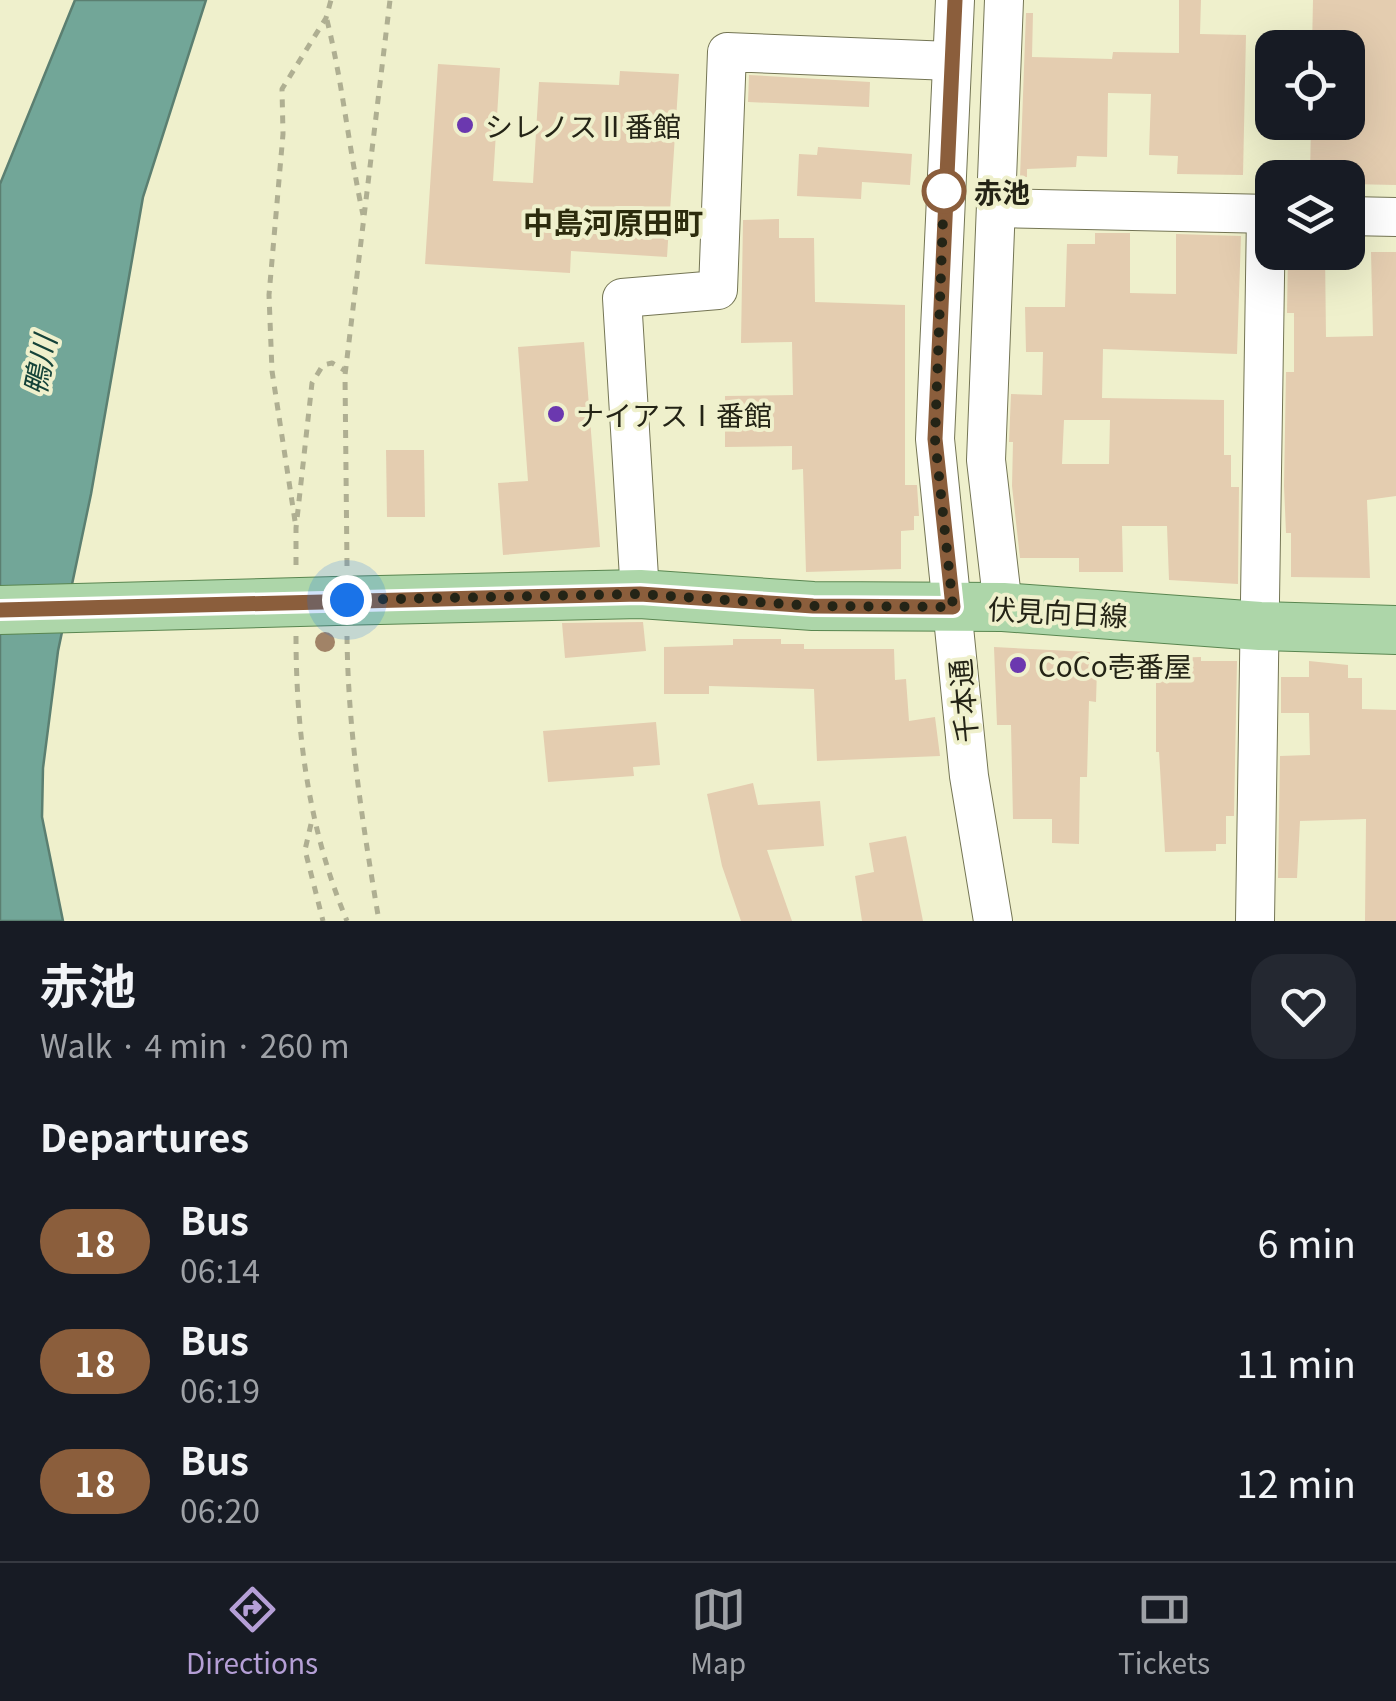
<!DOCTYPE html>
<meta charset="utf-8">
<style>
:root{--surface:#171b24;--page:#242831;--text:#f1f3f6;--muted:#9ea1a6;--line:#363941;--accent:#b59fd6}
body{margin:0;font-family:Georgia,"Noto Sans JP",serif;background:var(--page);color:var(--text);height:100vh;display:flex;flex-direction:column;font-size:38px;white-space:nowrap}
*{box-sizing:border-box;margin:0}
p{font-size:32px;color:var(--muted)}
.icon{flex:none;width:55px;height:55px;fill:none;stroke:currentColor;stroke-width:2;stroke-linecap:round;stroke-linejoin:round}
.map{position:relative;height:921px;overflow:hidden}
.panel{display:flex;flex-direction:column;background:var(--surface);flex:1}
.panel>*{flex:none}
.badge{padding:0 20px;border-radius:32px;font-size:35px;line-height:65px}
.buttons{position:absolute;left:1255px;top:30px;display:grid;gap:20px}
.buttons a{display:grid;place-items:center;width:110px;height:110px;border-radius:20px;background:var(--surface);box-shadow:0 10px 40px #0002;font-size:50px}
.you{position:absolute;width:50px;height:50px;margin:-25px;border:8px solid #fff;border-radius:50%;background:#1a73e8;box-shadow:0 0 0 15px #1a73e833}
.map>.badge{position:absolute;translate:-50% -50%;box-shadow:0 0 0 5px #fff}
h2{padding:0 40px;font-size:38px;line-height:90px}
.round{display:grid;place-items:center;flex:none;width:105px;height:105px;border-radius:30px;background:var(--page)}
.overview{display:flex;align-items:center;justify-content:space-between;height:170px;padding:0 40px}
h1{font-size:48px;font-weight:700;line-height:75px}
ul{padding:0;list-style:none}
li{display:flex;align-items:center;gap:30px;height:120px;padding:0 40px}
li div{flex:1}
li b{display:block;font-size:38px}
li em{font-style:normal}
li .badge{min-width:110px;font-weight:700;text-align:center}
.dock{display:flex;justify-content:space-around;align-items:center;height:140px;border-top:2px solid var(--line);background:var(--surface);font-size:28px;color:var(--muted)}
.dock a{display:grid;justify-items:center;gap:5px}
.dock .current{color:var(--accent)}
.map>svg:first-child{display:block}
</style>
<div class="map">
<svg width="1396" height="921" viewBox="0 0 1396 921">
<rect width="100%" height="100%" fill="#eff0cc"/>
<!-- water -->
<polygon fill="#72a698" stroke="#5b7f71" stroke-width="2.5" points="75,0 206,0 143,197 91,494 58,651 43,768 42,817 63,921 0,921 0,184"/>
<!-- building -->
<g fill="#e4cdb0" fill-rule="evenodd">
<polygon points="1179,0 1201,0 1200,34 1246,35 1243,175 1177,174 1178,156 1149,155 1151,94 1108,93 1107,157 1077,156 1076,167 1027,169 1027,177 1020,177 1026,13 1033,13 1032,57 1112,59 1113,52 1179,53"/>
<polygon points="1313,0 1396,0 1396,185 1348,184 1348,178 1310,178 1311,122 1348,122 1348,48 1312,48"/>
<polygon points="438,64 500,68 493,181 533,183 539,82 619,85 620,71 679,74 667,257 571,251 570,273 425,264"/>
<polygon points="749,75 870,82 869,107 748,102"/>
<polygon points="818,147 912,154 910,185 862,182 861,199 797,196 799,154 817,155"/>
<polygon points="779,219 779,238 814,238 815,302 905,305 905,485 917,485 919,516 914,516 914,530 901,531 901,569 806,572 803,469 792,470 792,446 725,447 725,396 793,395 792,342 741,343 743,220"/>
<path d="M1095,233H1130V293L1176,294V234L1241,236L1237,354L1103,349L1102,398L1224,400V455H1231V487H1239L1238,584L1169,580L1167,526H1122L1123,572H1079V558H1020L1012,486L1013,442H1009L1011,394L1042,395L1043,352H1026L1025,307H1065L1067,244H1095ZM1064,420H1110L1109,464H1062Z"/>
<polygon points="1288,252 1325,252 1326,337 1373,336 1371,252 1396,252 1396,496 1367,500 1370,578 1291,577 1291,533 1286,533 1284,486 1286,372 1294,372 1294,313 1287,313"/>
<polygon points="584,342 600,547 503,555 498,483 528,481 518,347"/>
<polygon points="386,450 424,450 425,517 387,517"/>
<polygon points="643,622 646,651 565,658 562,623"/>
<polygon points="733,639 781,639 781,644 804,644 804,649 894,649 895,680 906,679 909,721 935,717 940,756 817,761 814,689 709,686 709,694 664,694 664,647 733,645"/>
<polygon points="994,647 1090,652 1090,667 1097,668 1096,702 1089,701 1087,777 1080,777 1079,844 1052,843 1052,819 1013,819 1011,725 997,725"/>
<polygon points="1201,657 1201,661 1237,661 1234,816 1226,816 1226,844 1216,844 1216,851 1165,852 1159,752 1156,752 1156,671 1165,671 1165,658"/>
<polygon points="1309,661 1348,665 1348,678 1362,678 1362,709 1396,710 1396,921 1365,921 1366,819 1300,821 1297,878 1278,878 1280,756 1310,755 1309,713 1281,713 1281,677 1309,677"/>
<polygon points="656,722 660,765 633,767 634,776 548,782 543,731"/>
<polygon points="753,783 758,805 820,801 824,846 767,850 792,921 741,921 722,866 707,794"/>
<polygon points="906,836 923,921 862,921 855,876 874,872 869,843"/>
</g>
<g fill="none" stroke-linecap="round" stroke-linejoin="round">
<defs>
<g id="minor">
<polyline points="955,0 935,439 969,776 993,921"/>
<polyline points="997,208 1272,214"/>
<polyline points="1348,216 1396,217"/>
<polyline points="640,594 622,298 718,290 727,52 951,61"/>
<polyline points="1003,607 986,460 1004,0"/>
<polyline points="1255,921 1266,214"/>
</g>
<polyline id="major" points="336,601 640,594 813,606 1003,607 1260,626 1396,630"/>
</defs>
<!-- minor casing -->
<use href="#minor" stroke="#747554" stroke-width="40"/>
<!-- major casing -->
<use href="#major" stroke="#598650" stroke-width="50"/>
<!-- path -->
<g stroke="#afaf92" stroke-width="5" stroke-dasharray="8 8" stroke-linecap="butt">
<path d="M327,20C343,85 349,150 363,215"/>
<polyline points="295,521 272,371 269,295 283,134 282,89 326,18 331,0"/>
<polyline points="296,565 296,528 312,383 323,365 332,363 344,370"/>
<polyline points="347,566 345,375 390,0"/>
<path d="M296,636C296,733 309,831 347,921"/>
<path d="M347,636C348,733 363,826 379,921"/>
<polyline points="311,824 305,850 323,921"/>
</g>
<!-- minor -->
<use href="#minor" stroke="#fff" stroke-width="38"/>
<!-- major -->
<use href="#major" stroke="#add6a9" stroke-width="48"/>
<defs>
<polyline id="major-bridge" points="0,610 336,601"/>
</defs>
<!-- major-bridge casing -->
<use href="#major-bridge" stroke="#598650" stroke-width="50" stroke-linecap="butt"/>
<!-- major-bridge -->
<use href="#major-bridge" stroke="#add6a9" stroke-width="48"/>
</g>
<!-- trees -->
<circle fill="#a18367" cx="325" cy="642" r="10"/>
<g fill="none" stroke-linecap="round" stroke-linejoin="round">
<defs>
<polyline id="line" points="0,610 640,594 813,606 953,607 935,439 955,0"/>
</defs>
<!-- line casing -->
<use href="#line" stroke="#fff" stroke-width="22"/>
<!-- line -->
<use href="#line" stroke="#8b5e3c" stroke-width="15"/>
<!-- walk -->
<polyline stroke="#242416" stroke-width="10" stroke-dasharray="0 18" points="347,600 640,594 813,606 953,607 935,439 944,191"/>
</g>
<!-- markers -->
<g fill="#6b38af" stroke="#eff0cc" stroke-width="4">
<circle cx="465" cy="125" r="10"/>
<circle cx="556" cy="414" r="10"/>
<circle cx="1018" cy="665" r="10"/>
</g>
<circle fill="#fff" stroke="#8b5e3c" stroke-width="5" cx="944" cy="191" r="20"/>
<g text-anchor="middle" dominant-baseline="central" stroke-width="8" stroke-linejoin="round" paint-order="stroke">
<!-- poi labels -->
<g font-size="28" fill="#242416" stroke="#eff0cc" text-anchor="start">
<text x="485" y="125">シレノスⅡ番館</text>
<text x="576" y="414">ナイアスⅠ番館</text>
<text x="1038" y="665">CoCo壱番屋</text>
</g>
<!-- stop labels -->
<g font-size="28" font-weight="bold" fill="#242416" stroke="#eff0cc" text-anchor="start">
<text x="974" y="191">赤池</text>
</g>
<!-- street labels -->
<g font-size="28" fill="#242416" stroke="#eff0cc">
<text transform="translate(1058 611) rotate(3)">伏見向日線</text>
<text transform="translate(962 701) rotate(-95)">千本通</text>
</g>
<!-- neighbourhood labels -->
<g font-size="30" font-weight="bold" fill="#2c2b0d" stroke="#eff0cc">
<text x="613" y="221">中島河原田町</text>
</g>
<!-- water labels -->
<g font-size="30" font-style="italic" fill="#154339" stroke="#eff0cc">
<text transform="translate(38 365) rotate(-79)">鴨川</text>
</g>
</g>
</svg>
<div class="buttons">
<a><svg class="icon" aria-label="locate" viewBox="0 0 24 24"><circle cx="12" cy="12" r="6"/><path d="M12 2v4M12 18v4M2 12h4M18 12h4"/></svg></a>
<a><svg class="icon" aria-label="layers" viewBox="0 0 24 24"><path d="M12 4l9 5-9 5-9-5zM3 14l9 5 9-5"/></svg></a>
</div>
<div class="you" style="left:347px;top:600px"></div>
</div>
<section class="panel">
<div class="overview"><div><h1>赤池</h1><p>Walk · 4 min · 260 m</p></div><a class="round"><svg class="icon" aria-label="heart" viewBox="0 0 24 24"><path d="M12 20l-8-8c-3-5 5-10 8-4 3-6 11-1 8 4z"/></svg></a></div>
<h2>Departures</h2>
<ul>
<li><span class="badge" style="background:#8b5e3c;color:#fff">18</span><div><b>Bus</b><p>06:14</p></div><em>6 min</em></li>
<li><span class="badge" style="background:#8b5e3c;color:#fff">18</span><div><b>Bus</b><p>06:19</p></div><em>11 min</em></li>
<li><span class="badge" style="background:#8b5e3c;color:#fff">18</span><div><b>Bus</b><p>06:20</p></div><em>12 min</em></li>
</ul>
</section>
<nav class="dock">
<a class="current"><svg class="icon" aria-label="directions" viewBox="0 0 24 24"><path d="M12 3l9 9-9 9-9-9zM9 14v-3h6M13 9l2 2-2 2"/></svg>Directions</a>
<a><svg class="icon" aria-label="map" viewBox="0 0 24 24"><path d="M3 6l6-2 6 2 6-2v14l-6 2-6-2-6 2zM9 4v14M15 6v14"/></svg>Map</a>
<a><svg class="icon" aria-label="tickets" viewBox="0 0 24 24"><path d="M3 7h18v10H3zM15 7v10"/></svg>Tickets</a>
</nav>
